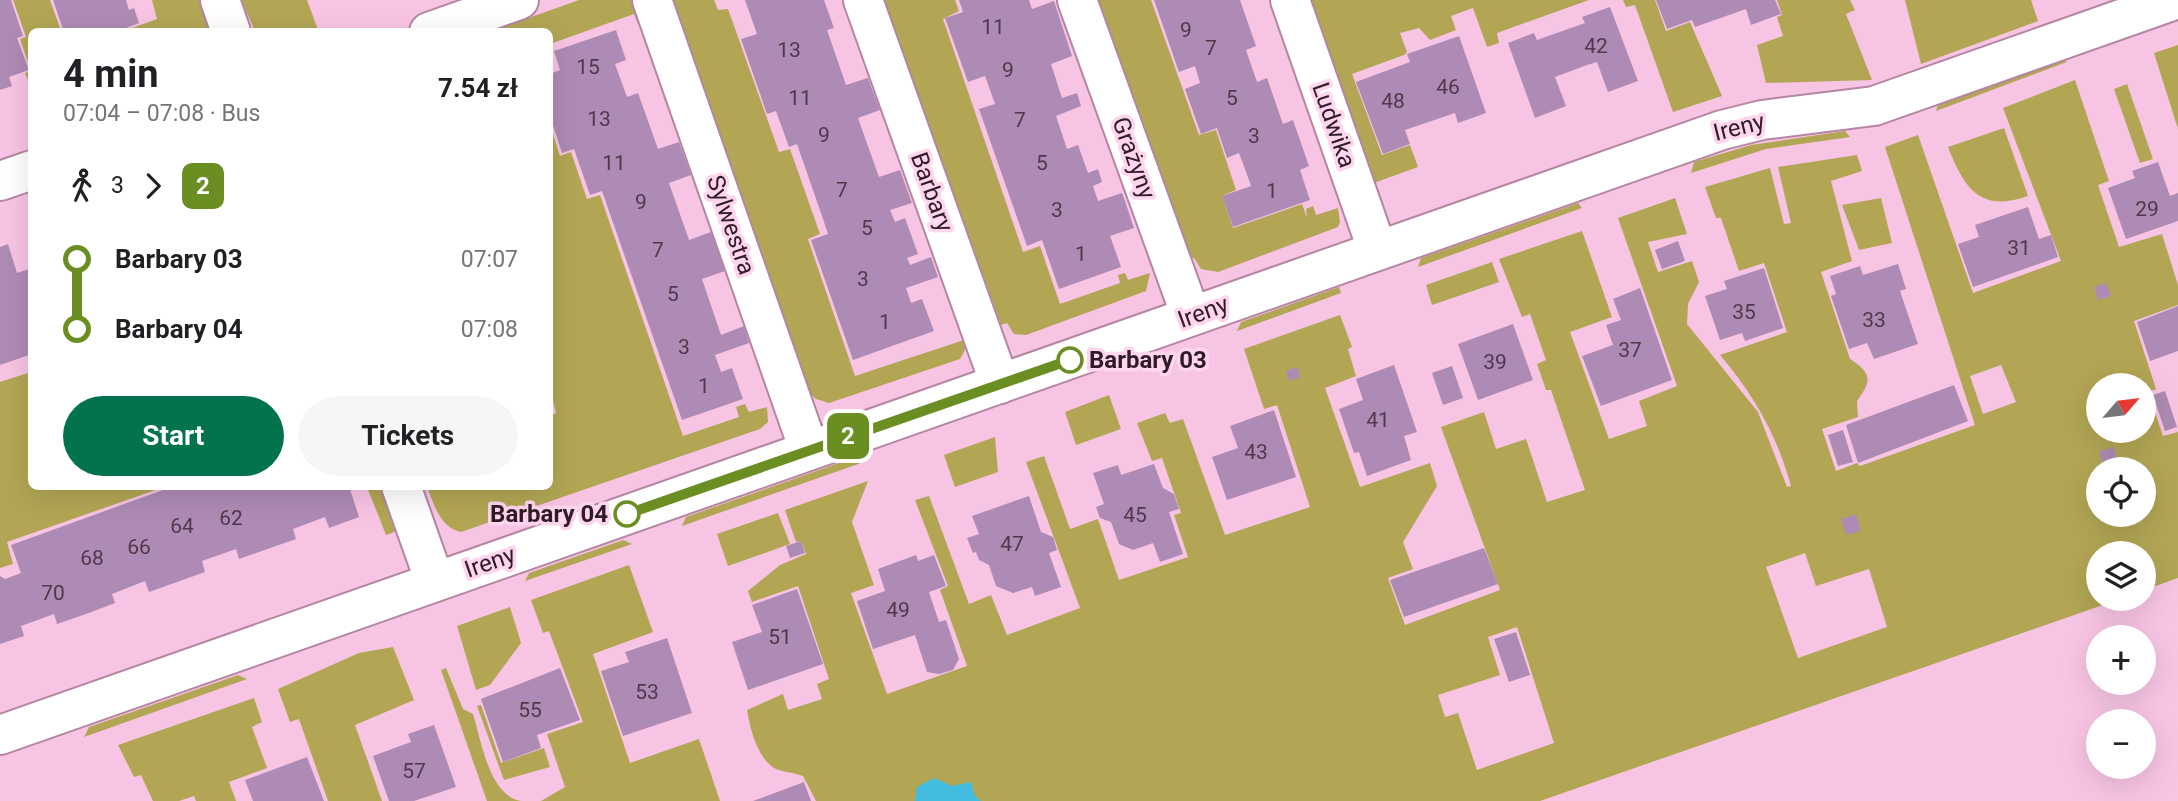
<!DOCTYPE html>
<meta charset="utf-8">
<style>
:root{--surface:#fff;--page:#f6f6f6;--text:#202124;--muted:#757577;--accent:#03734c}
body{margin:0;font-family:Roboto,sans-serif;background:var(--page);color:var(--text);height:100vh;display:flex;flex-direction:column;font-size:26px;white-space:nowrap}
*{box-sizing:border-box;margin:0}
p{font-size:23px;color:var(--muted)}
.icon{flex:none;width:38px;height:38px;fill:none;stroke:currentColor;stroke-width:2;stroke-linecap:round;stroke-linejoin:round}
.map{position:relative;flex:1;overflow:hidden}
.details{position:absolute;left:28px;top:28px;width:525px;height:462px;display:flex;flex-direction:column;background:var(--surface);border-radius:10px;box-shadow:0 7px 28px #0002}
.details>*{flex:none}
.badge{padding:0 14px;border-radius:10px;font-size:24px;line-height:46px}
.needle{width:46px;rotate:62deg}
.tools{position:absolute;left:2086px;top:373px;display:grid;gap:14px}
.tools a{display:grid;place-items:center;width:70px;height:70px;border-radius:50%;background:var(--surface);box-shadow:0 7px 28px #0002;font-size:35px}
.map>.badge{position:absolute;translate:-50% -50%;box-shadow:0 0 0 4px #fff}
.legs{display:flex;align-items:center;gap:10px;height:77px;padding:0 35px;font-size:23px}
.legs p{margin-inline-start:auto}
.summary{display:flex;align-items:center;justify-content:space-between;height:119px;padding:0 35px}
h1{font-size:38px;font-weight:700;line-height:52px}
.button{display:flex;gap:14px;margin-top:auto;padding:14px 35px}
.button a{flex:1;height:80px;border-radius:42px;background:var(--accent);color:#fff;font-size:28px;font-weight:700;line-height:80px;text-align:center}
.button a+a{background:var(--page);color:var(--text)}
ul{padding:0 35px;list-style:none}
li{display:flex;align-items:center;gap:24px;height:70px;font-size:26px}
li i{display:grid;place-items:center;width:10px;height:100%;margin:0 9px;background:currentColor}
li i::after{content:'';width:18px;height:18px;margin:-9px;border:5px solid;border-radius:50%;background:var(--surface)}
li p{margin-inline-start:auto}
li:first-child i{background:linear-gradient(#0000 50%,currentColor 0)}
li:last-child i{background:linear-gradient(currentColor 50%,#0000 0)}
.map>svg:first-child{display:block}
</style>
<div class="map">
<svg width="2178" height="801" viewBox="0 0 2178 801">
<rect width="100%" height="100%" fill="#f8c4e4"/>
<!-- green -->
<g fill="#b2a654" fill-rule="evenodd">
<polygon points="13,0 50,0 61,31 32,32 31,88 25,73 31,71 20,39 26,37"/>
<polygon points="152,0 201,0 210,32 121,32 157,19"/>
<polygon points="241,0 307,0 318,30 255,31"/>
<polygon points="579,0 636,0 647,21 638,24 634,14 550,44 550,32 489,32"/>
<polygon points="670,0 714,0 718,10 728,9 779,152 790,149 820,234 808,239 855,376 964,340 966,348 960,359 829,403 816,399 810,393"/>
<polygon points="884,0 955,0 959,11 943,19 1023,252 1040,246 1060,304 1120,283 1118,275 1125,273 1128,280 1150,273 1146,291 1026,335 1014,334 1007,323 1001,325"/>
<polygon points="1092,0 1151,0 1199,135 1216,130 1236,190 1222,196 1233,228 1302,204 1307,218 1306,209 1313,206 1316,215 1338,208 1340,222 1338,227 1218,272 1201,269 1194,258 1185,261"/>
<polygon points="1306,0 1589,0 1497,33 1499,43 1487,47 1473,8 1451,16 1456,30 1430,40 1419,28 1400,33 1407,52 1404,55 1352,74 1382,155 1410,145 1418,167 1371,184"/>
<polygon points="1623,0 1655,0 1666,31 1690,22 1722,96 1673,112 1635,5 1626,7"/>
<polygon points="1777,0 1850,0 1855,10 1846,14 1872,80 1766,83 1757,45 1783,36 1777,17 1782,15"/>
<polygon points="1905,0 2031,0 2038,21 1921,64"/>
<polygon points="2178,45 2178,129 2154,53"/>
<polygon points="2060,58 2067,62 1936,111 1939,101"/>
<path d="M2075,80L2109,181L2098,185L2119,247L2162,234L2178,285V305L2134,321L2156,389L2148,392L2163,436L2178,432V578L2144,590V553H2098V598L2120,599L1540,801H816L803,776C795,773 784,772 776,769C758,760 750,729 747,710L783,694L788,710L822,699L817,684L829,679L798,586L752,602L748,591L780,565L806,554L801,541L796,542L785,510L868,481L852,522L874,585L851,593L887,694L967,666L940,590L948,586L915,500L929,496L969,604L991,595L1007,635L1080,608L1026,462L1044,456L1070,529L1098,519L1119,580L1188,557L1174,515L1181,513L1162,458L1152,461L1137,423L1165,413L1170,423L1183,419L1225,535L1310,507L1277,405L1264,409L1244,349L1340,315L1352,347L1348,349L1356,376L1325,388L1360,487L1430,463L1437,486L1403,542L1413,569L1388,578L1405,625L1500,590L1441,427L1484,412L1496,449L1526,439L1547,502L1585,490L1551,390H1546L1537,364L1546,360L1530,314L1522,317L1499,259L1582,231L1612,317L1570,332L1609,439L1647,426L1639,401L1677,386L1618,218L1675,198L1687,234L1648,242L1658,272L1692,261L1699,282L1688,304L1687,324L1758,412L1787,487L1791,486C1777,435 1754,395 1720,355L1787,332L1764,263L1739,271L1721,218H1716L1705,187L1770,168L1784,224L1791,223L1778,167L1857,155L1862,171L1831,181L1852,261L1821,272L1850,359C1872,373 1872,381 1857,401L1858,417L1822,429L1836,471L1857,463L1860,466L1975,425L1885,147L1918,135L1973,293L2061,261L2003,108ZM2001,365L2016,402L1983,414L1970,376ZM2098,385H2144V430H2098ZM2098,469H2144V514H2098ZM1805,553L1816,586L1869,569L1887,627L1798,658L1766,567ZM1517,627L1554,743L1477,770L1458,713L1445,717L1438,695L1500,675L1488,637Z"/>
<polygon points="2127,84 2153,159 2140,163 2114,89"/>
<path d="M550,125L560,156L571,152L587,199L600,195L683,436L739,417L736,407L745,404L749,412L767,407L768,422L760,429L461,532C440,528 434,504 427,487L550,486V416L556,413L550,389Z"/>
<path d="M2004,128L2028,196C1980,213 1964,188 1948,147Z"/>
<polygon points="1845,131 1850,137 1766,149 1691,173 1694,162 1751,145"/>
<polygon points="1881,198 1892,243 1859,250 1842,205"/>
<polygon points="1578,203 1582,208 1418,267 1421,258"/>
<polygon points="1492,262 1499,282 1432,305 1426,285"/>
<polygon points="1339,287 1341,293 1237,331 1241,322"/>
<polygon points="31,372 32,486 164,487 7,542 13,564 0,568 0,382"/>
<polygon points="1109,395 1121,429 1076,445 1065,412"/>
<polygon points="995,437 998,472 955,487 944,455"/>
<polygon points="853,458 861,463 682,526 686,517"/>
<polygon points="367,487 384,487 400,530 386,535"/>
<polygon points="778,513 790,544 728,566 717,534"/>
<polygon points="623,540 632,544 525,581 529,573"/>
<polygon points="629,565 653,632 593,654 630,763 699,739 720,801 541,801 565,787 547,734 583,722 549,631 543,633 531,600"/>
<polygon points="510,607 521,643 490,685 476,690 457,626"/>
<polygon points="393,647 414,700 355,725 382,801 328,801 299,719 290,722 278,689 359,653"/>
<path d="M446,668L463,709L473,714C481,739 489,796 521,801H487L441,670Z"/>
<polygon points="238,675 247,679 84,737 89,727"/>
<polygon points="254,698 262,722 252,727 267,768 229,782 236,801 196,801 194,796 179,801 153,801 141,775 134,777 118,745"/>
<polygon points="481,705 501,763 544,748 550,767 504,780 477,706"/>
</g>
<!-- water -->
<polygon fill="#42bbde" points="934,778 952,786 971,782 975,796 981,801 915,801 917,787"/>
<!-- building -->
<g fill="#ae8bb4">
<polygon points="0,0 11,0 23,36 17,38 29,70 9,77 12,86 0,90"/>
<polygon points="53,0 126,0 129,10 134,8 139,23 116,32 64,32"/>
<polygon points="745,0 824,0 834,28 827,30 846,85 868,78 880,110 858,118 879,177 900,170 912,203 890,210 895,222 905,218 918,254 907,258 910,265 931,257 938,277 906,288 911,303 922,299 934,331 853,360 811,240 828,234 822,216 797,144 789,147 776,111 767,114 741,39 757,34"/>
<polygon points="959,0 1029,0 1032,9 1054,1 1072,56 1051,64 1062,98 1077,93 1081,106 1056,116 1067,149 1078,145 1088,173 1098,169 1102,182 1093,186 1098,201 1122,193 1125,201 1134,228 1110,236 1121,267 1059,289 1042,240 1027,246 979,109 995,104 985,76 968,82 945,18 963,12"/>
<polygon points="1154,0 1240,0 1256,46 1246,50 1257,82 1267,78 1283,124 1293,120 1309,166 1300,170 1310,200 1233,227 1222,196 1251,186 1245,169 1239,153 1227,158 1217,128 1201,134 1185,89 1200,83 1195,66 1179,72"/>
<polygon points="1656,0 1775,0 1781,14 1751,25 1746,9 1695,27 1692,20 1667,29"/>
<polygon points="1610,7 1638,81 1608,92 1597,62 1587,65 1555,77 1566,106 1535,118 1508,43 1534,33 1537,40 1585,23 1582,17"/>
<polygon points="616,30 626,60 615,64 627,97 638,93 658,149 679,142 691,175 669,183 689,240 711,232 719,252 725,271 702,279 721,335 744,326 749,343 715,355 721,372 732,368 743,399 682,420 602,191 590,195 574,149 562,153 550,116 550,74 560,70 554,51"/>
<polygon points="1459,36 1486,113 1458,123 1455,113 1405,130 1410,144 1383,154 1356,82 1410,62 1407,54"/>
<polygon points="2158,162 2170,196 2178,193 2178,221 2126,239 2108,188 2135,178 2132,171"/>
<polygon points="2028,207 2039,239 2051,235 2058,257 1973,287 1958,244 1979,237 1975,225"/>
<polygon points="1678,241 1685,261 1662,269 1655,250"/>
<polygon points="8,244 17,273 32,268 32,354 0,365 0,247"/>
<polygon points="1898,264 1906,289 1900,291 1918,344 1874,359 1867,343 1849,349 1831,296 1836,294 1830,276 1860,266 1863,275"/>
<polygon points="1764,268 1783,328 1745,341 1742,333 1720,340 1705,296 1727,289 1724,281"/>
<polygon points="2106,283 2111,296 2098,300 2094,287"/>
<polygon points="1640,288 1672,380 1601,406 1582,356 1613,345 1606,325 1621,320 1613,299"/>
<polygon points="2178,306 2178,351 2150,361 2137,322"/>
<polygon points="1513,324 1533,380 1478,400 1458,344"/>
<polygon points="1394,365 1417,432 1404,436 1411,460 1367,476 1359,452 1354,453 1339,409 1363,400 1356,379"/>
<polygon points="1452,366 1463,398 1443,405 1432,373"/>
<polygon points="1297,367 1301,377 1289,381 1286,371"/>
<polygon points="1954,385 1968,421 1858,463 1846,425"/>
<polygon points="2165,391 2177,427 2165,431 2153,395"/>
<polygon points="1274,410 1296,477 1227,500 1212,457 1238,448 1230,426"/>
<polygon points="1843,430 1853,462 1838,466 1828,435"/>
<polygon points="2113,447 2121,469 2105,469 2099,452"/>
<polygon points="1154,464 1163,488 1174,494 1179,509 1169,512 1183,554 1160,562 1153,543 1133,550 1119,544 1111,522 1100,518 1096,507 1104,504 1093,473 1118,465 1121,475"/>
<polygon points="174,486 349,486 359,517 329,528 325,517 293,529 296,539 239,559 236,549 202,561 205,572 149,592 145,581 112,594 115,603 86,614 57,624 54,614 21,626 24,636 0,644 0,576 5,579 21,573 11,545"/>
<polygon points="1029,496 1041,532 1053,537 1057,550 1049,553 1061,587 1035,596 1032,587 1013,593 996,586 989,565 979,560 976,552 973,553 967,538 979,534 972,516"/>
<polygon points="1856,514 1861,531 1846,535 1841,519"/>
<polygon points="801,541 805,553 790,558 786,546"/>
<polygon points="1484,548 1498,584 1404,617 1390,580"/>
<polygon points="916,555 918,561 934,555 946,586 929,592 939,622 946,620 959,659 953,670 939,674 927,672 915,635 873,649 857,601 885,591 878,569"/>
<polygon points="797,589 823,664 748,690 732,642 762,632 752,605"/>
<polygon points="1516,632 1530,675 1509,682 1494,639"/>
<polygon points="667,638 692,713 623,736 601,671 629,662 625,652"/>
<polygon points="560,668 580,720 537,735 541,748 503,762 481,699"/>
<polygon points="434,725 456,787 414,801 389,801 373,756 411,742 408,734"/>
<polygon points="307,757 324,801 253,801 245,780"/>
<polygon points="804,782 811,801 753,801"/>
</g>
<g fill="none" stroke-linecap="round" stroke-linejoin="round">
<defs>
<g id="minor">
<polyline points="220,0 231,32"/>
<polyline points="652,0 809,450"/>
<polyline points="863,0 1000,384"/>
<polyline points="1077,0 1191,316"/>
<polyline points="1290,0 1377,249"/>
<polyline points="429,32 519,0"/>
<polyline points="0,181 32,170"/>
<polyline points="401,486 435,582"/>
<polyline points="0,735 1722,130 1762,120 1874,106 2175,0"/>
</g>
</defs>
<!-- minor casing -->
<use href="#minor" stroke="#b585a3" stroke-width="42"/>
<!-- minor -->
<use href="#minor" stroke="#fff" stroke-width="38"/>
</g>
<g fill="none" stroke-linecap="round" stroke-linejoin="round">
<defs>
<polyline id="line-1" points="627,514 1070,360"/>
</defs>
<!-- line-1 casing -->
<use href="#line-1" stroke="#fff" stroke-width="16"/>
<!-- line-1 -->
<use href="#line-1" stroke="#6b8e23" stroke-width="10"/>
</g>
<!-- markers -->
<g fill="#fff" stroke="#6b8e23" stroke-width="3.5">
<circle cx="1070" cy="360" r="12"/>
<circle cx="627" cy="514" r="12"/>
</g>
<g text-anchor="middle" dominant-baseline="central" stroke-width="7" stroke-linejoin="round" paint-order="stroke">
<!-- number labels -->
<g font-size="21" fill="#4f384b">
<text x="993" y="27">11</text>
<text x="1186" y="30">9</text>
<text x="1596" y="46">42</text>
<text x="1211" y="48">7</text>
<text x="789" y="50">13</text>
<text x="588" y="67">15</text>
<text x="1008" y="70">9</text>
<text x="1448" y="87">46</text>
<text x="800" y="98">11</text>
<text x="1232" y="98">5</text>
<text x="1393" y="101">48</text>
<text x="599" y="119">13</text>
<text x="1020" y="120">7</text>
<text x="824" y="135">9</text>
<text x="1254" y="136">3</text>
<text x="614" y="163">11</text>
<text x="1042" y="163">5</text>
<text x="842" y="190">7</text>
<text x="1272" y="191">1</text>
<text x="641" y="202">9</text>
<text x="2147" y="209">29</text>
<text x="1057" y="210">3</text>
<text x="867" y="228">5</text>
<text x="2019" y="248">31</text>
<text x="658" y="250">7</text>
<text x="1081" y="254">1</text>
<text x="863" y="279">3</text>
<text x="673" y="294">5</text>
<text x="1744" y="312">35</text>
<text x="1874" y="320">33</text>
<text x="885" y="322">1</text>
<text x="684" y="347">3</text>
<text x="1630" y="350">37</text>
<text x="1495" y="362">39</text>
<text x="704" y="386">1</text>
<text x="1378" y="420">41</text>
<text x="1256" y="452">43</text>
<text x="1135" y="515">45</text>
<text x="231" y="518">62</text>
<text x="182" y="526">64</text>
<text x="1012" y="544">47</text>
<text x="139" y="547">66</text>
<text x="92" y="558">68</text>
<text x="53" y="593">70</text>
<text x="898" y="610">49</text>
<text x="780" y="637">51</text>
<text x="647" y="692">53</text>
<text x="530" y="710">55</text>
<text x="414" y="771">57</text>
</g>
<!-- street labels -->
<g font-size="24" fill="#2f1c28" stroke="#ffd5ee">
<text transform="translate(1334 125) rotate(71)">Ludwika</text>
<text transform="translate(1739 127) rotate(-14)">Ireny</text>
<text transform="translate(1134 158) rotate(70)">Grażyny</text>
<text transform="translate(932 192) rotate(70)">Barbary</text>
<text transform="translate(731 225) rotate(71)">Sylwestra</text>
<text transform="translate(1203 312) rotate(-20)">Ireny</text>
<text transform="translate(490 562) rotate(-19)">Ireny</text>
</g>
<!-- stop labels -->
<g font-size="24" font-weight="bold" fill="#2f1c28" stroke="#ffd5ee" text-anchor="start">
<text x="1089" y="360">Barbary 03</text>
<text x="608" y="514" text-anchor="end">Barbary 04</text>
</g>
</g>
</svg>
<div class="tools">
<a><svg class="needle" viewBox="-14 -14 28 28"><path d="M0-13l5 13h-10z" fill="#e53935"/><path d="M0 13l5-13h-10z" fill="#757577"/></svg></a>
<a><svg class="icon" aria-label="locate" viewBox="0 0 24 24"><circle cx="12" cy="12" r="6"/><path d="M12 2v4M12 18v4M2 12h4M18 12h4"/></svg></a>
<a><svg class="icon" aria-label="layers" viewBox="0 0 24 24"><path d="M12 4l9 5-9 5-9-5zM3 14l9 5 9-5"/></svg></a>
<a>+</a>
<a>−</a>
</div>
<b class="badge" style="left:848px;top:436px;background:#6b8e23;color:#fff">2</b>
<section class="details">
<div class="summary"><div><h1>4 min</h1><p>07:04 – 07:08 · Bus</p></div><b>7.54 zł</b></div>
<div class="legs"><svg class="icon" aria-label="walk" viewBox="0 0 24 24"><circle cx="13" cy="4" r="2"/><path d="M13 8l-2 6 4 7M11 14l-3 7M7 12l3-4h3l4 4"/></svg>3<svg class="icon" aria-label="forward" viewBox="0 0 24 24"><path d="M9 5l7 7-7 7"/></svg><b class="badge" style="background:#6b8e23;color:#fff">2</b></div>
<ul>
<li><i style="color:#6b8e23"></i><b>Barbary 03</b><p>07:07</p></li>
<li><i style="color:#6b8e23"></i><b>Barbary 04</b><p>07:08</p></li>
</ul>
<div class="button"><a>Start</a><a>Tickets</a></div>
</section>
</div>
